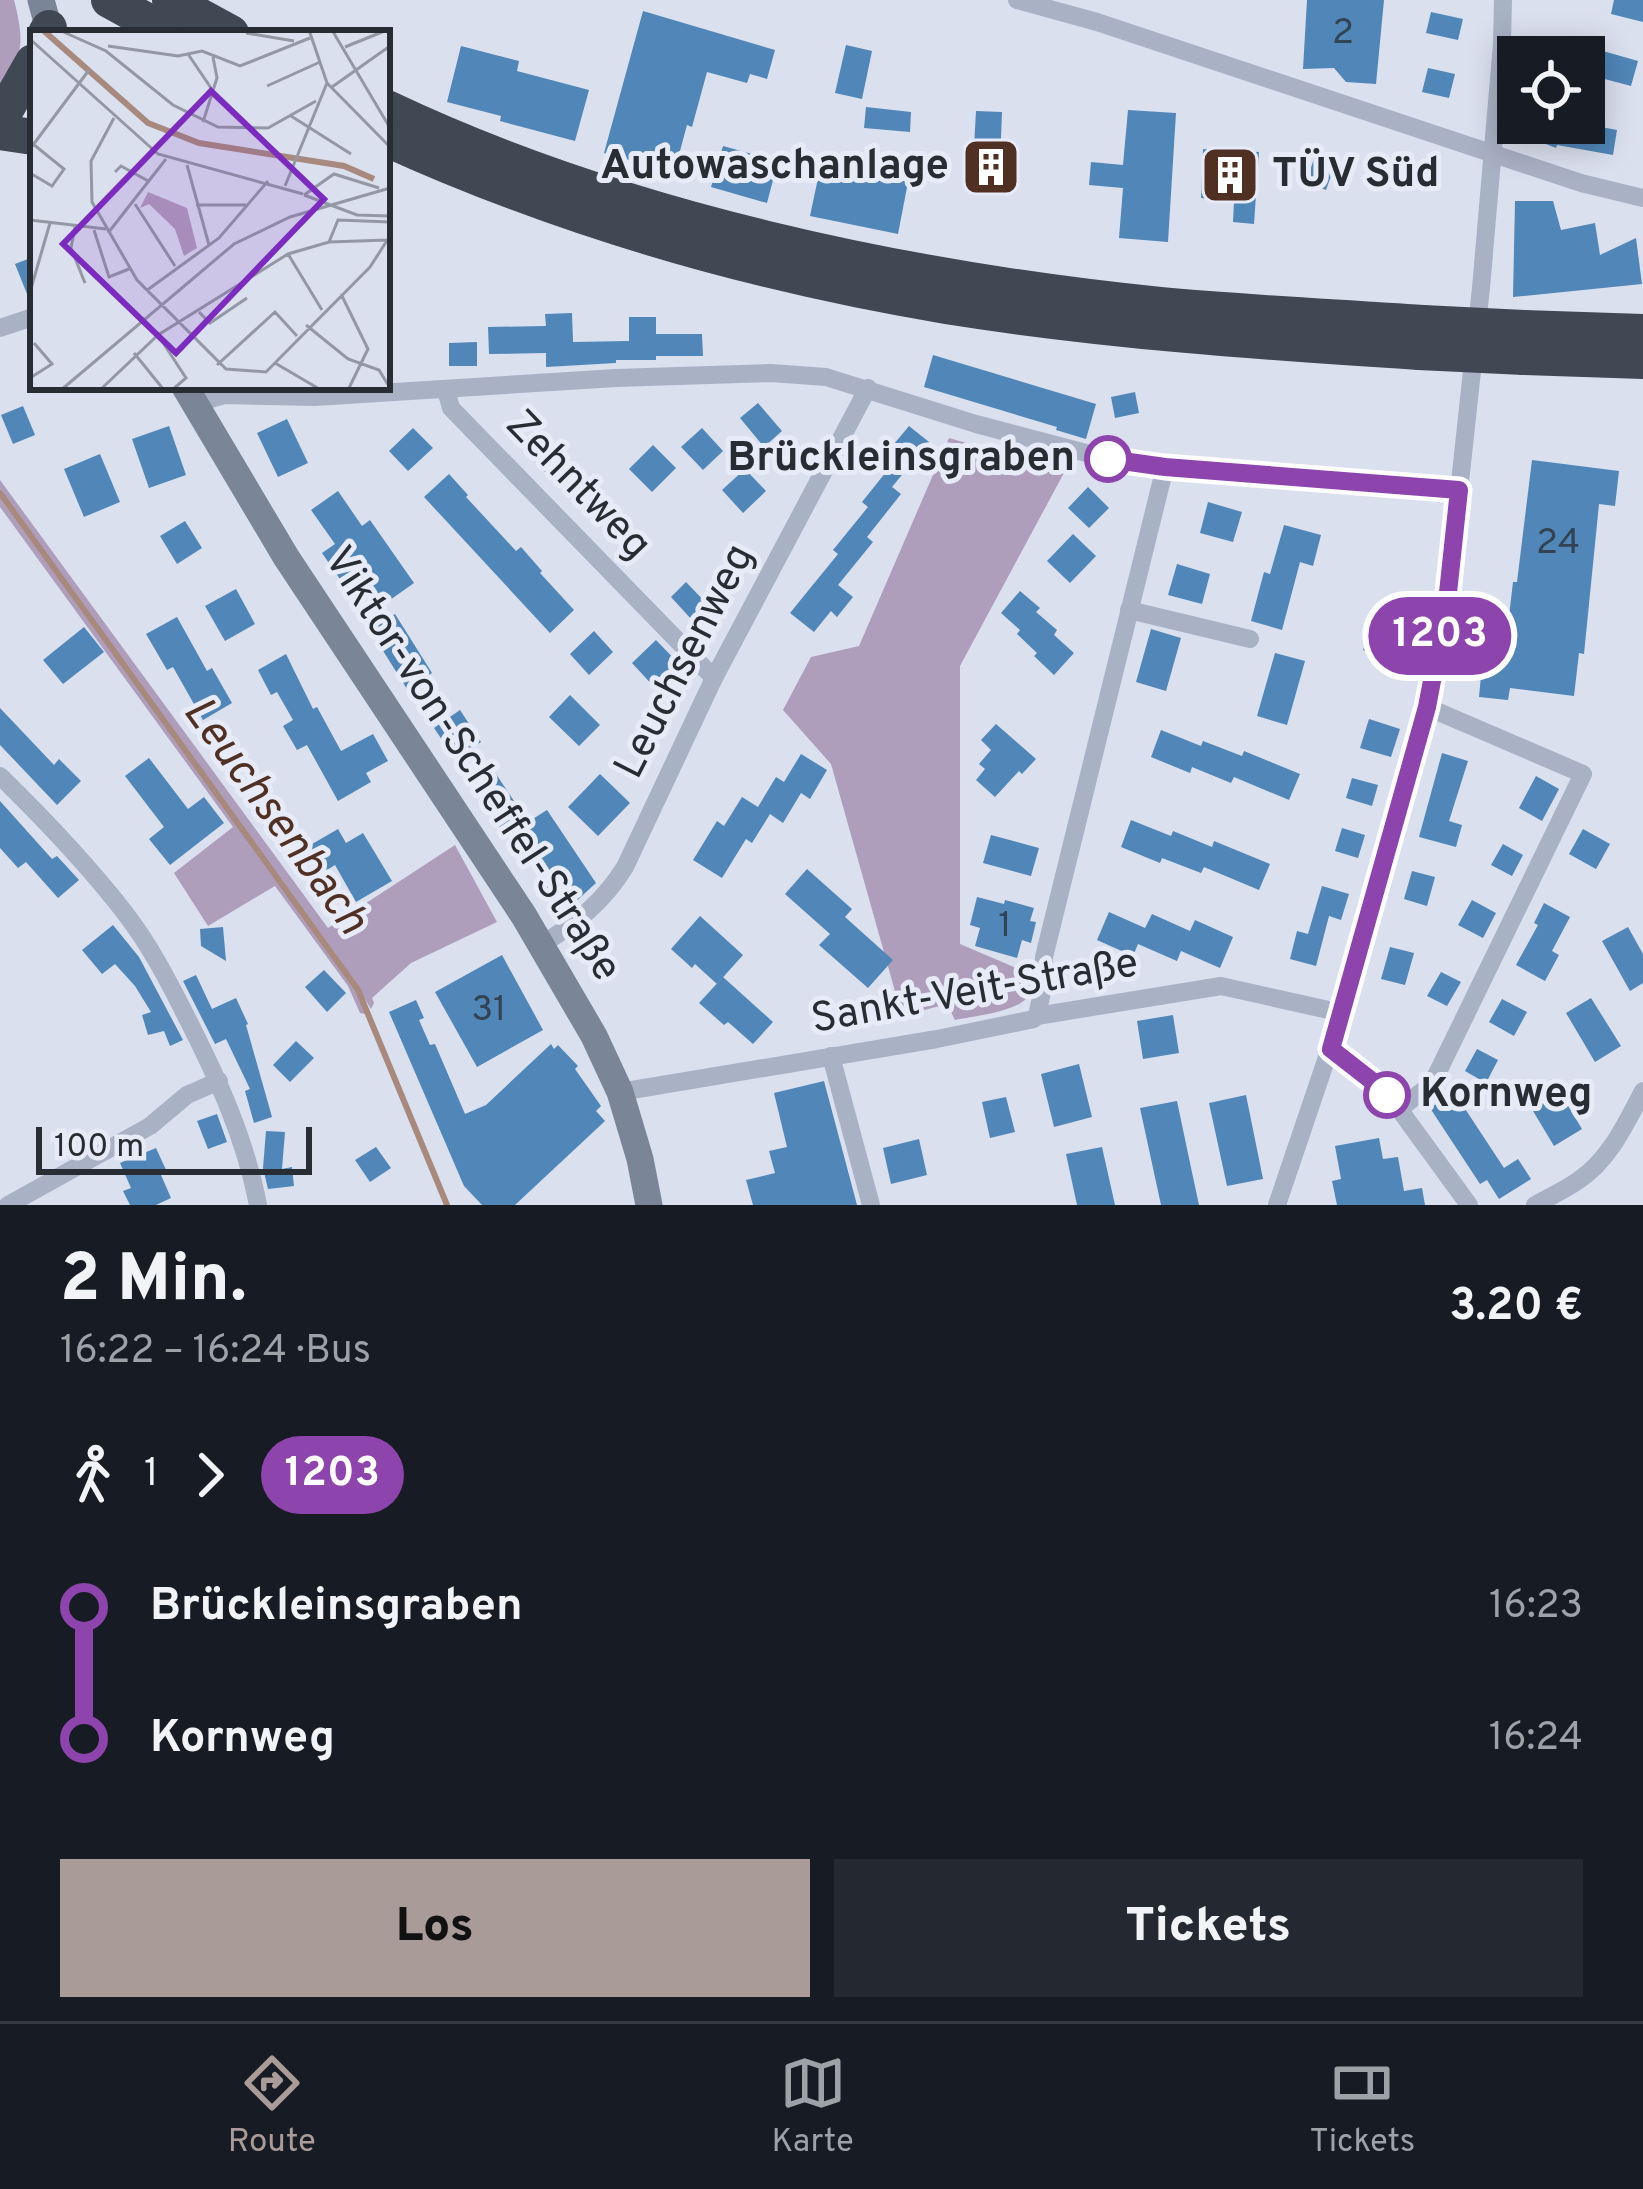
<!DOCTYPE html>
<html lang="de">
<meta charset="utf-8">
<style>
:root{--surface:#171b24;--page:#242831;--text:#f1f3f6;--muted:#9ea1a6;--line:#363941;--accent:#a99b97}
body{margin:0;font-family:Overpass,sans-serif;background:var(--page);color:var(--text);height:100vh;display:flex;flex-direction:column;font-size:45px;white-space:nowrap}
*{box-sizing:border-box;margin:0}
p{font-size:39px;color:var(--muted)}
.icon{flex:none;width:66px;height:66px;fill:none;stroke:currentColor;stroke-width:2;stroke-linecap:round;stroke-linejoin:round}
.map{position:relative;height:1205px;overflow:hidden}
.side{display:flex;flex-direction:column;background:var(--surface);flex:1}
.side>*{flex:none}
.badge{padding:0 24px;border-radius:39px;font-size:42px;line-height:78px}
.fabs{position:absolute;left:1497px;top:36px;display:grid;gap:24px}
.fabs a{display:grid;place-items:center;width:108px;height:108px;border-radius:0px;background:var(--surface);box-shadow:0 6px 30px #0003;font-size:60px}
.scale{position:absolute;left:36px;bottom:30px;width:276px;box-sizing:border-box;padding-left:12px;border:6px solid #282d33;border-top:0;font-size:33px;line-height:42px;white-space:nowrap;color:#282d33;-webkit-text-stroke:9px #e7eaf7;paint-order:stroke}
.map>.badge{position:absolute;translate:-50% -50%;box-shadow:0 0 0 6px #fff}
.legs{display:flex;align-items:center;gap:18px;height:132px;padding:0 60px;font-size:39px}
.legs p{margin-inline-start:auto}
.overview{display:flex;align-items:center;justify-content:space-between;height:204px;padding:0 60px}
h1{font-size:66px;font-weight:800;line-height:90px}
.primary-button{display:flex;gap:24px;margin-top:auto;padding:24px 60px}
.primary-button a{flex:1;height:138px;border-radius:0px;background:var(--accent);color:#111;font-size:48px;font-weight:800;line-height:138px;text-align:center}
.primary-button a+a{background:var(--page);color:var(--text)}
ul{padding:0 60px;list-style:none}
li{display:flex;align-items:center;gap:42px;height:132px;font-size:45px}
li i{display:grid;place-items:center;width:18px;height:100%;margin:0 15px;background:currentColor}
li i::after{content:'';width:30px;height:30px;margin:-15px;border:9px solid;border-radius:50%;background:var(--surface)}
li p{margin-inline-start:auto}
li:first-child i{background:linear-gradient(#0000 50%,currentColor 0)}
li:last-child i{background:linear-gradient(currentColor 50%,#0000 0)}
.tabs{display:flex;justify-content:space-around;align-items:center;height:168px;border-top:3px solid var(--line);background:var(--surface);font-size:33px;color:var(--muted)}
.tabs a{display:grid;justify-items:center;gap:6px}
.tabs .selected{color:var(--accent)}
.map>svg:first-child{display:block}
</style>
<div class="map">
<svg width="1643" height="1205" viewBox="0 0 1643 1205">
<rect width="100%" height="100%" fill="#dbe0ef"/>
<!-- green -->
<g fill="#af9dbc">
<path d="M0,0H14C25,43 23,56 0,93Z"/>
<path d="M949,438L1065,471L960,666V944L1030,974C1030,979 1031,989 1029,994C1022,1012 973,1016 955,1020L947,1004L902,1016L831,764L783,710L811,657L859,646Z"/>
<polygon points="0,480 328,928 455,845 497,922 411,963 372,998 374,1003 371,1009 346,969 0,489"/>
<polygon points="0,498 356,990 366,1014 360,1013 348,986 275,886 208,926 174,873 233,827 0,507"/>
</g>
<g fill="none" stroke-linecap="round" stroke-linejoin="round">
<!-- stream -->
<polyline stroke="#a8897d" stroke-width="6" points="0,493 358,990 447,1205"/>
</g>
<!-- building -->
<g fill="#5086b8">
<polygon points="1307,0 1384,0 1376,84 1346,82 1334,68 1303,69"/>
<polygon points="1614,0 1643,0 1643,22 1611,14"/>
<polygon points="643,11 775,50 767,79 750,74 747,83 707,72 692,127 687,125 674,173 604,153"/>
<polygon points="1431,12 1463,19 1458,40 1426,33"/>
<polygon points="846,45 872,51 862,99 835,93"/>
<polygon points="461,46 519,61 517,71 589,90 575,141 500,121 501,116 447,102"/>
<polygon points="1603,51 1638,61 1631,86 1597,77"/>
<polygon points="1428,68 1455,74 1449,98 1422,92"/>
<polygon points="866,107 911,112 910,132 864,128"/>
<polygon points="1128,110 1176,113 1168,242 1119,238 1123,188 1089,185 1091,162 1123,165"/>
<polygon points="976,111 1002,112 999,189 981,188 983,147 974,147"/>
<polygon points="1509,123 1560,123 1583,132 1585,124 1617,130 1613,155 1557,145 1556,148 1508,129"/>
<polygon points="723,146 778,161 767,203 711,187"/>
<polygon points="1203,149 1259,152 1254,224 1233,222 1234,201 1201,198"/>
<polygon points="1316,153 1336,162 1326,190 1306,182"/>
<polygon points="821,164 908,182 898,234 810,216"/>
<polygon points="1515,201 1553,201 1561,230 1595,223 1600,255 1636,238 1642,284 1513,297"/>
<polygon points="33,257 33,304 31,304 15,264"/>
<polygon points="572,313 573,342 629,341 629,317 656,317 656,334 702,334 703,356 656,356 656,360 616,360 616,363 546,367 546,353 489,354 488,327 546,326 545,314"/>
<polygon points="477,342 477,366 449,366 449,343"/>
<polygon points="933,355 1096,404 1086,439 1056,430 1057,427 924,387"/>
<polygon points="1135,392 1139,413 1115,418 1111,397"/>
<polygon points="758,403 782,431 764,447 740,418"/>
<polygon points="23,406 35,435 13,444 1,415"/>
<polygon points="287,419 308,463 278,477 257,433"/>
<polygon points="169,426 186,475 149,488 132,439"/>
<polygon points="909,426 929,442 892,487 901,494 867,537 873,542 838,585 853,597 837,617 831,611 814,632 790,613 838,554 833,550 868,507 862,502 898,457 889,450"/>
<polygon points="413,428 433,448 408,471 389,451"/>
<polygon points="702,428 723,451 703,470 681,447"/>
<polygon points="543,435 564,458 547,474 526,451"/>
<polygon points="653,445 676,468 652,492 629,469"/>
<polygon points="100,454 120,502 84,517 64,469"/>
<polygon points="1532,460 1619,471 1615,506 1599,504 1584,654 1579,653 1574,696 1510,688 1508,700 1479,697 1482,665 1503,668 1513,582 1517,582"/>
<polygon points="745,469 766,491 743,513 722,490"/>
<polygon points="449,474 468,495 466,497 516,551 521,547 542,571 540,573 574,610 550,633 424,497"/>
<polygon points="1088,487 1109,508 1089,528 1068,508"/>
<polygon points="338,491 362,526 370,520 414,583 380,607 356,572 342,582 322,553 335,544 311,510"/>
<polygon points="1208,502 1242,512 1233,542 1200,533"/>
<polygon points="185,521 202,548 177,564 160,536"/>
<polygon points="1284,525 1321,535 1313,566 1300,562 1282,630 1251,621 1264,572 1270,574"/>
<polygon points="1073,534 1096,556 1070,583 1047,561"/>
<polygon points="1177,564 1210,574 1202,604 1168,595"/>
<polygon points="686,582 708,605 692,620 671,597"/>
<polygon points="236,589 255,624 225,641 205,606"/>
<polygon points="1020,591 1040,608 1036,612 1057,630 1054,635 1074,653 1054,675 1034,656 1037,653 1017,634 1020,630 1001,613"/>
<polygon points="1379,606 1417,620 1401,664 1363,650"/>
<polygon points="395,614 432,673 407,689 370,630"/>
<polygon points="177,617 207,671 212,668 232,703 203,720 173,667 167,670 146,634"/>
<polygon points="84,627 104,652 63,684 43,660"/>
<polygon points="1151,629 1181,638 1166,691 1136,682"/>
<polygon points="594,631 613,652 589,675 570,654"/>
<polygon points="656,640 681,666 656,689 632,663"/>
<polygon points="1275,653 1305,661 1287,725 1257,716"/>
<polygon points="286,654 313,709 317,707 341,751 373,734 388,761 366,773 371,782 338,801 307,745 297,750 283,726 293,720 277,692 271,695 258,670"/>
<polygon points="570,695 600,725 579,746 549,717"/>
<polygon points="0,708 54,765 59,759 81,781 57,805 0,745"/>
<polygon points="460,710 481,742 455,759 434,728"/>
<polygon points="1369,719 1400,729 1391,757 1360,748"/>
<polygon points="996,724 1036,759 1022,774 1019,771 995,797 976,780 985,769 979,764 991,750 981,740"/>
<polygon points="1161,730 1201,746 1203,741 1242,756 1244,751 1300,774 1289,800 1234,777 1231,783 1192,767 1190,773 1151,757"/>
<polygon points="1442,753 1468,761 1449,821 1462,825 1456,847 1419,837"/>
<polygon points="801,754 827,770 810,799 801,793 783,823 770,814 752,843 746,839 722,878 693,860 717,821 724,826 742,797 758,807 776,777 784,782"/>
<polygon points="149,758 188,809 204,797 224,823 170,865 149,839 164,827 125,776"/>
<polygon points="492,768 528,822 547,810 596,883 573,904 571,901 556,911 542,890 554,882 536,854 523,862 470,783"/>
<polygon points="600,774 630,803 598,836 568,807"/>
<polygon points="1536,776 1559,789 1542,821 1519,808"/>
<polygon points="1352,778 1378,785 1372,806 1346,798"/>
<polygon points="0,801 52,859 57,856 79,880 58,898 26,862 18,868 0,848"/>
<polygon points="1131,820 1171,836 1173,831 1212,847 1214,841 1270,864 1259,890 1204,867 1201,873 1162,858 1160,863 1121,847"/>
<polygon points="1342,828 1365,835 1358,858 1335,851"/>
<polygon points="338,829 346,843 363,833 392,881 356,902 335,865 322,873 307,847"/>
<polygon points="1583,829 1610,844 1596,869 1569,854"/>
<polygon points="991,835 1039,848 1031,876 983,863"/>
<polygon points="1503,844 1523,855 1512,876 1491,865"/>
<polygon points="807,869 852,909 845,917 893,960 868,988 819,945 830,934 785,894"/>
<polygon points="1412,871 1435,877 1427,906 1404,899"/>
<polygon points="1322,886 1349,894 1341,920 1329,916 1316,966 1290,959 1297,931 1308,934"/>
<polygon points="977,897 1004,904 1005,900 1034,908 1030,921 1036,922 1031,943 1022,940 1017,958 975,946 980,928 970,925"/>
<polygon points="1472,900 1496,913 1483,938 1458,925"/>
<polygon points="1544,903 1570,917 1552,951 1559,955 1545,981 1516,965 1538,925 1534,923"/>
<polygon points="1109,912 1145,928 1152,914 1190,931 1195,920 1233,937 1220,968 1181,951 1177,961 1138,944 1133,956 1097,940"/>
<polygon points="700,916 743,955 717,984 695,964 692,968 671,949"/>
<polygon points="113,925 139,957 183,1040 170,1046 164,1031 148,1035 142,1015 151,1012 135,986 115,964 102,974 82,950"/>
<polygon points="223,927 226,961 201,946 200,929"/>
<polygon points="1628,927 1643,954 1643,983 1630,991 1602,941"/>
<polygon points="1390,947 1414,953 1405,985 1381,979"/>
<polygon points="502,955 543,1030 477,1067 435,992"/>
<polygon points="324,970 346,993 327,1012 305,987"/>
<polygon points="1441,972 1461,982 1447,1006 1427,996"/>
<polygon points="196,975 212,1009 236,998 248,1024 246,1025 272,1117 254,1123 245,1091 250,1089 226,1039 215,1044 183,981"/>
<polygon points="723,977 773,1022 753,1044 728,1022 724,1025 699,1003"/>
<polygon points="1591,998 1621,1046 1595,1062 1566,1013"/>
<polygon points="1502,999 1527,1012 1514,1036 1489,1022"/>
<polygon points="416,1000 424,1018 419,1020 430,1045 435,1044 465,1114 486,1105 551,1044 554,1049 558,1045 578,1066 575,1069 601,1106 596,1111 605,1121 515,1205 482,1205 464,1186 389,1012"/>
<polygon points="1173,1015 1179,1053 1143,1059 1137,1021"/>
<polygon points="296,1041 314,1058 290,1082 273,1065"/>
<polygon points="1477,1049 1498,1060 1486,1083 1465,1071"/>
<polygon points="1079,1064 1092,1117 1054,1127 1041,1074"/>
<polygon points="1552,1079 1582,1129 1554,1146 1524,1096"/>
<polygon points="824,1081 857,1205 753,1205 746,1180 775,1173 769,1151 787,1147 774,1093"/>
<polygon points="1454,1092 1504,1168 1518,1159 1531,1179 1499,1199 1487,1180 1480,1184 1430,1108"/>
<polygon points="1246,1095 1263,1179 1227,1186 1209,1103"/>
<polygon points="1006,1097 1015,1132 990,1138 982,1102"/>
<polygon points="1177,1101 1190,1163 1199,1205 1161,1205 1140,1108"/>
<polygon points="217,1114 227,1142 208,1149 197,1121"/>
<polygon points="266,1131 285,1132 282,1169 292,1167 294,1186 268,1189 263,1168"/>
<polygon points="1379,1138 1383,1159 1398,1157 1404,1191 1422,1188 1425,1205 1337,1205 1332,1181 1341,1179 1335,1146"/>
<polygon points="919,1139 927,1175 891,1184 883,1148"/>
<polygon points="376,1147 391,1168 370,1182 355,1160"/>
<polygon points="1102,1147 1115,1205 1077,1205 1066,1154"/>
<polygon points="156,1148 167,1172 161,1175 171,1198 156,1205 130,1205 123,1191 131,1188 120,1163"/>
</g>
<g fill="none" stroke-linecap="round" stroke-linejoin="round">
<!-- street -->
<g stroke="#a9b1c5" stroke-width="18">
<polyline points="1017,0 1097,22 1581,183 1643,198"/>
<polyline points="0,328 33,317"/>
<polyline points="446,390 451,408 714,678"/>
<polyline points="196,408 207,400 224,395 315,397 616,378 771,373 826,377 976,424 1105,458 1165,467 1459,490"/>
<polyline points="1129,610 1250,639"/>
<path d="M0,776C44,819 87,864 125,913C149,944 168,980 186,1016C217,1077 245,1137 258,1205"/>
<path d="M542,944C576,924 604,901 625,867L714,678L868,388"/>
<polyline points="1037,1016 1042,992 1044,957 1165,467"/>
<polyline points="1331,1049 1372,1081 1399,1109 1469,1205"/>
<polyline points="831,1056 871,1205"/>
<polyline points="620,1092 937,1039 1034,1019 1037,1016 1221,986 1342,1013"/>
<polyline points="1399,1109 1432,1084 1583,774 1427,707"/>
<polyline points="8,1205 150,1126 187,1095 219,1081"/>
<polyline points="1277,1205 1342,1013 1427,707 1447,602 1481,288 1502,44 1503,0"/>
<path d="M1535,1205C1549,1197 1565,1190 1579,1180C1610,1159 1626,1123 1643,1091"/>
</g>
<!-- secondary -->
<g stroke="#7a8698" stroke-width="27">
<polyline points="41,0 50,33"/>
<polyline points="185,387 286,557 524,916 594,1036 620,1092 640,1159 649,1205"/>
</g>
<!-- highway -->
<g stroke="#404853" stroke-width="36">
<polyline points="109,0 169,33"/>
<polyline points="170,0 231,33"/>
<polyline points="46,33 49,28"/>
<path d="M387,108C621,219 904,279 1160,305C1247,313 1335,317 1423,323"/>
<polyline points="5,111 33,62"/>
<polyline points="0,132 33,137"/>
<path d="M387,139C563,219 755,274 946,306C1103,331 1261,342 1419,352"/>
<polyline points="1524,328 1643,332"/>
<polyline points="1524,357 1643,361"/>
</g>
<!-- highway-bridge -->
<g stroke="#404853" stroke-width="36">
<polyline points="1423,323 1524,328"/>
<polyline points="1419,352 1524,357"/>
</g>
</g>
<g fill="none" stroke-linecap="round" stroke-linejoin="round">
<defs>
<polyline id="line-1" points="1108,459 1165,467 1459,490 1447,602 1427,707 1331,1049 1372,1081 1387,1095"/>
</defs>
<!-- line-1 casing -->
<use href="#line-1" stroke="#fff" stroke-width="27"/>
<!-- line-1 -->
<use href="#line-1" stroke="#8e44ad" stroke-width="18"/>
</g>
<!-- icons -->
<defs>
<symbol id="building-square" viewBox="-11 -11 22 22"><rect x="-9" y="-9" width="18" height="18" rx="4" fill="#503022" stroke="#e7eaf7"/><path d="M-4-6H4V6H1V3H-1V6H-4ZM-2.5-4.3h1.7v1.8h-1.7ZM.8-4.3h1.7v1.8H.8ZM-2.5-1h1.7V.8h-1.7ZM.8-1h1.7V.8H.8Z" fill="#fff"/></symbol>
</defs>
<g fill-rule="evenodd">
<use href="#building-square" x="958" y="134" width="66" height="66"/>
<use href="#building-square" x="1197" y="142" width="66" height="66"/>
</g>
<!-- markers -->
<g fill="#fff" stroke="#8e44ad" stroke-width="6">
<circle cx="1108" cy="459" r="21"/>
<circle cx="1387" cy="1095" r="21"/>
</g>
<g text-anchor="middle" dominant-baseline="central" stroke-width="10" stroke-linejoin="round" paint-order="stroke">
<!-- number labels -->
<g font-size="36" fill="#324354">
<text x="1343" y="34">2</text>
<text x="1558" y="544">24</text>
<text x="1005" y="927">1</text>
<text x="489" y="1011">31</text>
</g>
<!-- poi labels -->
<g font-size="42" font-weight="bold" fill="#282d33" stroke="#e7eaf7" text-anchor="end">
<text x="949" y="167">Autowaschanlage</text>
<text x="1272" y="175" text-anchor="start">TÜV Süd</text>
</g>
<!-- stop labels -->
<g font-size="42" font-weight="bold" fill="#282d33" stroke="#e7eaf7" text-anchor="end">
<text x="1075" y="459">Brückleinsgraben</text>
<text x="1420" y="1095" text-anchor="start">Kornweg</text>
</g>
<!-- street labels -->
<g font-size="42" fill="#282d33" stroke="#e7eaf7">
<text transform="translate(577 486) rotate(46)">Zehntweg</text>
<text transform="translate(686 662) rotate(-63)">Leuchsenweg</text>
<text transform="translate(471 765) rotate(57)">Viktor-von-Scheffel-Straße</text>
<text transform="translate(975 993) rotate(-10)">Sankt-Veit-Straße</text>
</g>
<!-- water labels -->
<g font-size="45" font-style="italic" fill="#503022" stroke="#e7eaf7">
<text transform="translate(274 817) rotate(54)">Leuchsenbach</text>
</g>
</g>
<!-- overview -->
<g transform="translate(30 30)">
<rect width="360" height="360" fill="#dbe0ef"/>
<path d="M118,162L157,178L167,218L154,226L145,199L119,174L110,178Z" fill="#af9dbc"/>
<path fill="none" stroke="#a8897d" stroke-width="6" d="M14,1L118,93L169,113L314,136L344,149"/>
<path fill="none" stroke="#9398a4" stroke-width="3" d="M29,0L76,21L143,75L188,97L238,98L286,71M85,0H128M279,0L297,53L360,117M302,0L360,98M216,3L264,11M1,10L128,124L273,164M78,16L148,26L172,21L210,36L280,8M315,17L357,0M158,24L181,58M237,56L290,32M302,57L360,16M261,86L321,124M84,88L61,131L62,172L107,250L196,339L236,342L340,237L360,206M173,92L187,48L183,27M0,119L59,40M157,135L179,215M85,142L91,136L120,152M0,143L22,156L34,139L3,114M255,156L297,53M274,165L327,185L360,186M274,165L304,144L349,158M105,174L145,236M166,175H216M0,190L76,199M45,197L41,218L55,253M64,200L79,247L99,239M78,203L136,129M299,212L308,190L360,192M258,224L292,280M116,261L189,208L238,151M0,262L20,193M311,264L338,319L318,360M169,282L180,293L217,268M276,295L318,329L349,340L360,358M128,305L156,348L142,360M104,323L134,360M245,333L291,360M187,335L245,282L267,306M0,348L22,334L4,313M31,360L204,214L260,187L360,158M70,360L128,305L258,224L299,212L358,210"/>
<path fill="#7b2cbf" fill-opacity="0.15" stroke="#7b2cbf" stroke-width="6" d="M181,61L294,169L146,323L33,214Z"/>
<rect width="360" height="360" fill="none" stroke="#282d33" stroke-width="6"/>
</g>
</svg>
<div class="fabs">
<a><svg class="icon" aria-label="locate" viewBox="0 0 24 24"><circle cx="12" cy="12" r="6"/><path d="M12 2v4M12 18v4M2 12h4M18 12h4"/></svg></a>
</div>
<div class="scale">100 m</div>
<b class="badge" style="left:1440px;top:636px;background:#8e44ad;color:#fff">1203</b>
</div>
<section class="side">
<div class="overview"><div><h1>2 Min.</h1><p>16:22 – 16:24 · Bus</p></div><b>3.20 €</b></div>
<div class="legs"><svg class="icon" aria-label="walk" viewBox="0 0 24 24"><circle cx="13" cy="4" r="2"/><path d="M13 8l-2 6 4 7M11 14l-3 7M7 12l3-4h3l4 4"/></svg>1<svg class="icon" aria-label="forward" viewBox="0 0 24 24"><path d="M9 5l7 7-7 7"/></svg><b class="badge" style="background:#8e44ad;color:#fff">1203</b></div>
<ul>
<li><i style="color:#8e44ad"></i><b>Brückleinsgraben</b><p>16:23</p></li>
<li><i style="color:#8e44ad"></i><b>Kornweg</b><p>16:24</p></li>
</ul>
<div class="primary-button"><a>Los</a><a>Tickets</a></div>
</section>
<nav class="tabs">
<a class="selected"><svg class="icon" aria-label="directions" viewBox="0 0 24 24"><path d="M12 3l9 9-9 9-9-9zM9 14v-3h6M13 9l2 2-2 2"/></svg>Route</a>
<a><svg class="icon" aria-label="map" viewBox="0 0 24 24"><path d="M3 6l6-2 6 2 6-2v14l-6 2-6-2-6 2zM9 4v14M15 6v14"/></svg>Karte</a>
<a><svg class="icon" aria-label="tickets" viewBox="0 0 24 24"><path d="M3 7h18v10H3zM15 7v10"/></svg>Tickets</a>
</nav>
